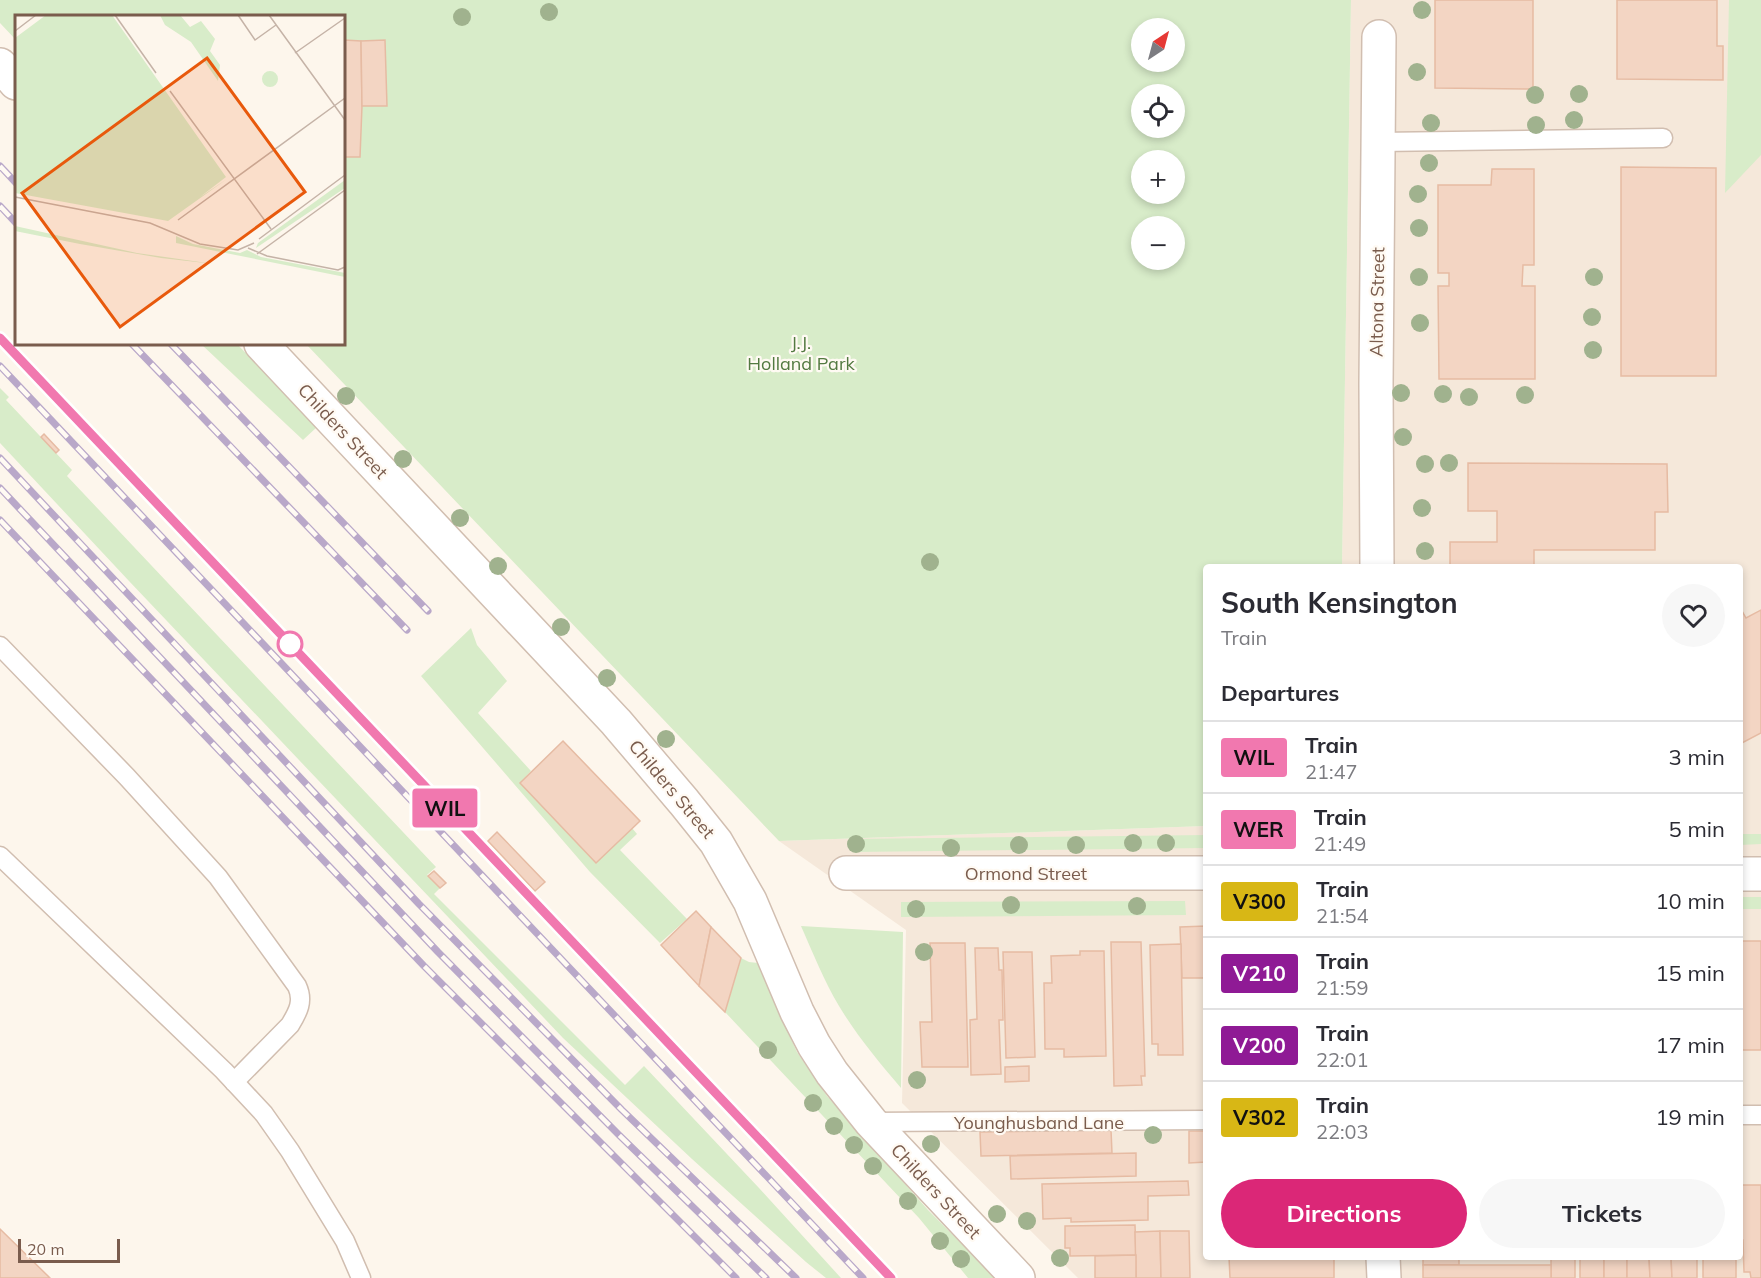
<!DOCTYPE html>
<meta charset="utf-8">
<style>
:root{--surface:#fff;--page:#f7f7f7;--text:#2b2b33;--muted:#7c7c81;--line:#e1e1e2;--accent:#db2777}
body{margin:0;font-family:Mulish,sans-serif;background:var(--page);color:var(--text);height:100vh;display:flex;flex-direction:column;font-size:22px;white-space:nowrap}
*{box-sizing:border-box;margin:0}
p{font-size:20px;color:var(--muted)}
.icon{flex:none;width:33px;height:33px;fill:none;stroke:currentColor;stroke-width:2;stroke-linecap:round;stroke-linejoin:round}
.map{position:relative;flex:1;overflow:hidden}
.drawer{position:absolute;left:1203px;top:564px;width:540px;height:696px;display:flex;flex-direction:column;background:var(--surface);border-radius:6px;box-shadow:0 3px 9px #0003}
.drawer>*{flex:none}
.badge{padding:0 12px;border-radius:4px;font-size:21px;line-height:39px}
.needle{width:39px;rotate:36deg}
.buttons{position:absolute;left:1131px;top:18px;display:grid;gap:12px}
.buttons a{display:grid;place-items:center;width:54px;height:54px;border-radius:50%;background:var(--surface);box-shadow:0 3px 9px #0003;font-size:30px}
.scale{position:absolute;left:18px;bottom:15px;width:102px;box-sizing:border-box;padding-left:6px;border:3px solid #7a5c4d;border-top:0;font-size:16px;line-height:21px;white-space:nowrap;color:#7a5c4d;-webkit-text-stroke:4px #fffaf3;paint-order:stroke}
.map>.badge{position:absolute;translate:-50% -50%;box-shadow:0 0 0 3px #fff}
h2{padding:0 18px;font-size:22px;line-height:54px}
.round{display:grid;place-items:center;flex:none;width:63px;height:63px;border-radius:32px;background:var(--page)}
.summary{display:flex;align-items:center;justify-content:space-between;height:102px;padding:0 18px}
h1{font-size:28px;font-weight:700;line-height:45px}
.cta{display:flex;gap:12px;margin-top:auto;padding:12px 18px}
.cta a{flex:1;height:69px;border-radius:36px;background:var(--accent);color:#fff;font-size:24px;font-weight:700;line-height:69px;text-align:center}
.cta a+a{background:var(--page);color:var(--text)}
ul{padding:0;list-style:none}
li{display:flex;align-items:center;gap:18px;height:72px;padding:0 18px;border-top:2px solid var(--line)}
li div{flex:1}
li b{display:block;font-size:22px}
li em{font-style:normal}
li .badge{min-width:66px;font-weight:700;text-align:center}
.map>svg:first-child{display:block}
</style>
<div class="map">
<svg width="1761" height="1278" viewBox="0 0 1761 1278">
<rect width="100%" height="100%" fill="#fdf6ec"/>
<!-- residential -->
<polygon fill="#f5e8da" points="1351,0 1761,0 1761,1278 1078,1278 902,1103 906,930 779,841 1206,826 1206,1257 1740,1257 1740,567 1342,567"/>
<!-- green -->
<g fill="#d8ecc9" fill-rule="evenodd">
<path d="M0,0H1351L1342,567H1206V826L779,841L306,344H344V16H16V40L0,23ZM1142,28H1174V62H1142ZM1142,94H1174V128H1142ZM1142,160H1174V194H1142ZM1142,226H1174V260H1142Z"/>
<polygon points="1729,0 1761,0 1761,155 1725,193"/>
<polygon points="201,344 237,344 317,427 303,440"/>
<polygon points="0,388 9,397 6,400 72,470 67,476 436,867 427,875 440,888 434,894 625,1085 644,1066 759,1188 841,1278 826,1278 806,1262 692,1159 563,1038 129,581 0,443"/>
<polygon points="471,628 477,645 507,681 478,713 531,771 520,783 596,863 632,828 637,834 620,850 687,919 660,943 590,872 421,676"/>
<polygon points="1740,834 1761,834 1761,844 1740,845"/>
<polygon points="1206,835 1206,848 852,852 852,839"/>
<rect x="1740" y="897" width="21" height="12"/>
<polygon points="1185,901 1186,915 901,917 901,902"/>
<path d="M801,926L903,932L901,1088C879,1062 857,1036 839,1006C824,981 813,953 801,926Z"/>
<polygon points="741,958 749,962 758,963 774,1002 797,1052 827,1096 928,1210 996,1278 968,1278 919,1218 725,1012"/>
</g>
<!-- building -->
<g fill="#f3d5c3" stroke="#e6bba3" stroke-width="1.5">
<polygon points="1435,0 1533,0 1533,89 1435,88"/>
<polygon points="1617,0 1717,0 1717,46 1723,46 1723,80 1617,79"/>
<polygon points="344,40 361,41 362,106 360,157 344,157"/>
<polygon points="385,40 387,106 362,106 361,41"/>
<polygon points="1621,167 1716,168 1716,376 1621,376"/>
<polygon points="1492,169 1534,169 1534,265 1523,265 1522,286 1535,286 1535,379 1439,379 1438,286 1449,286 1449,273 1438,273 1438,185 1491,185"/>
<polygon points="44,434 59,450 56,453 41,437"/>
<polygon points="1468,463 1667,464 1668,512 1655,512 1655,550 1534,550 1534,567 1450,567 1450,542 1497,542 1497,511 1468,511"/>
<polygon points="1761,610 1761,733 1740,744 1740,612 1742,611 1746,618"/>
<polygon points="563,741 640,821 596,863 520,783"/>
<polygon points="497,832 545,882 535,891 488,841"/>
<polygon points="434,871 446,883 440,888 428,876"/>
<polygon points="696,911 711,927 699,986 661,945"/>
<polygon points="1206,926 1206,978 1182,978 1180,927"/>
<polygon points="711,927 741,958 725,1012 699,986"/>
<rect x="1740" y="941" width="21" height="109"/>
<polygon points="1111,942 1141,942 1145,1076 1141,1076 1142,1085 1114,1086"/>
<polygon points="930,943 965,943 968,1067 922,1067 920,1022 932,1022"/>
<polygon points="1181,944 1183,1055 1158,1055 1158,1044 1152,1044 1150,945"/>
<polygon points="975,948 998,948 999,970 1002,970 1003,1020 999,1020 1001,1074 971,1075 970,1020 977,1019"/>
<polygon points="1080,951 1104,951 1106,1056 1064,1057 1064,1049 1045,1049 1044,983 1052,983 1051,956 1080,955"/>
<polygon points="1003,952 1032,952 1035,1057 1006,1058"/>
<polygon points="1029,1066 1029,1081 1005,1082 1005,1067"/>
<polygon points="1111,1130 1112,1153 981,1156 980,1132"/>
<polygon points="1189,1131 1206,1131 1206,1162 1189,1163"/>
<polygon points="1136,1153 1136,1176 1011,1179 1010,1156"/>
<polygon points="1188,1181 1189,1195 1148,1196 1148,1220 1071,1222 1071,1218 1043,1219 1042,1184"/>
<polygon points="1740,1185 1761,1185 1761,1278 1751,1278 1750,1272 1744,1272 1743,1240 1740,1240"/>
<polygon points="1135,1225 1136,1255 1070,1256 1070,1248 1065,1248 1065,1226"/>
<polygon points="0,1229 50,1278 0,1278"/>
<polygon points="1160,1231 1161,1278 1136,1278 1135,1232"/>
<polygon points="1160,1231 1189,1231 1190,1278 1161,1278"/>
<polygon points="1136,1255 1136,1278 1095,1278 1095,1256"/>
<polygon points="1229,1257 1334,1257 1334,1278 1230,1278"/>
<rect x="1423" y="1257" width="36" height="8"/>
<rect x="1551" y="1257" width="24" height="21"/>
<rect x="1580" y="1257" width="24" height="21"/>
<rect x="1604" y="1257" width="23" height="21"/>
<polygon points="1627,1257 1649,1257 1650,1278 1627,1278"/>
<polygon points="1649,1257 1671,1257 1672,1278 1650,1278"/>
<polygon points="1671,1257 1697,1257 1697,1278 1672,1278"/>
<rect x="1703" y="1257" width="33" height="21"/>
<rect x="1423" y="1265" width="128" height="13"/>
</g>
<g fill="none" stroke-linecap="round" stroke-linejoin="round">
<defs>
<g id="lane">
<polyline points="1379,142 1663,138"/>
<path d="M0,646L127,777L218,877L297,986C304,1001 298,1012 290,1025L234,1082"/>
<polyline points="0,856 224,1071 264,1114 290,1151 345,1241 361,1278"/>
<polyline points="1740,1115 1761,1115"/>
<polyline points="871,1122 1206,1120"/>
</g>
<g id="street">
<polyline points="0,65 16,83"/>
<polyline points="261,344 616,722 684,802 716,842 750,901 797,1012 814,1045 832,1073 871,1122 1018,1278"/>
<polyline points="1377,567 1376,384 1379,37"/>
<polyline points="846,873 1206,873"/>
<polyline points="1740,874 1761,874"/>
<polyline points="1383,1257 1384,1278"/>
</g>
</defs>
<!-- lane casing -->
<use href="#lane" stroke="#d1beb0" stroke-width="21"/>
<!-- street casing -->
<use href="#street" stroke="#d1beb0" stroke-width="36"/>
<!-- lane -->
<use href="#lane" stroke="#fff" stroke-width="18"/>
<!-- street -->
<use href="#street" stroke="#fff" stroke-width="33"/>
<defs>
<g id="rail">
<polyline points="0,166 16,183"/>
<polyline points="0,206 16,223"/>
<polyline points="0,338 891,1278"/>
<polyline points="132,344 407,630"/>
<polyline points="171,344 428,611"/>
<polyline points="0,366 863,1278"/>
<polyline points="0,458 419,904 622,1110 796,1278"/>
<polyline points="0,488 438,952 619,1135 766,1278"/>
<polyline points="0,520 424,966 736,1278"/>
</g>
</defs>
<!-- rail casing -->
<use href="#rail" stroke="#b9a8c9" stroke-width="7"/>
<!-- rail -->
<use href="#rail" stroke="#fffaf3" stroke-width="4.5" stroke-dasharray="14" stroke-linecap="butt"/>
</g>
<!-- trees -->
<g fill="#a0b28e">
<circle cx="1422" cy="10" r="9"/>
<circle cx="549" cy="12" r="9"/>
<circle cx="462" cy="17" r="9"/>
<circle cx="1417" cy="72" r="9"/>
<circle cx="1579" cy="94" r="9"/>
<circle cx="1535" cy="95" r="9"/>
<circle cx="1574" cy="120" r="9"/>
<circle cx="1431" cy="123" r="9"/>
<circle cx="1536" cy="125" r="9"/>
<circle cx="1429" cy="163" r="9"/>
<circle cx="1418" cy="194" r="9"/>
<circle cx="1419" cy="228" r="9"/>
<circle cx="1419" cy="277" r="9"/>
<circle cx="1594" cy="277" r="9"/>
<circle cx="1592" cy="317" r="9"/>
<circle cx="1420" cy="323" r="9"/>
<circle cx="1593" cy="350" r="9"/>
<circle cx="1401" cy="393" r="9"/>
<circle cx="1443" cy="394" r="9"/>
<circle cx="1525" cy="395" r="9"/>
<circle cx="346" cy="396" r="9"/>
<circle cx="1469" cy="397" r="9"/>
<circle cx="1403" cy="437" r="9"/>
<circle cx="403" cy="459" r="9"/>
<circle cx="1449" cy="463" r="9"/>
<circle cx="1425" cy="464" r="9"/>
<circle cx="1422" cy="508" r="9"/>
<circle cx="460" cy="518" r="9"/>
<circle cx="1425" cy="551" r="9"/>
<circle cx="930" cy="562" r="9"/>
<circle cx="498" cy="566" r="9"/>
<circle cx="561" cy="627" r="9"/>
<circle cx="607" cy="678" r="9"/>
<circle cx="666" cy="739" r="9"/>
<circle cx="1133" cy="843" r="9"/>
<circle cx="1166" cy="843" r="9"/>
<circle cx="856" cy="844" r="9"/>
<circle cx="1019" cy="845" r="9"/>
<circle cx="1076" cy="845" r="9"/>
<circle cx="951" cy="848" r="9"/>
<circle cx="1011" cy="905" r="9"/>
<circle cx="1137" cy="906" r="9"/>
<circle cx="916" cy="909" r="9"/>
<circle cx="924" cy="952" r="9"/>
<circle cx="768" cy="1050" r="9"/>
<circle cx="917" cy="1080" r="9"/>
<circle cx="813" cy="1103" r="9"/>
<circle cx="834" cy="1126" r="9"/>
<circle cx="1153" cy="1135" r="9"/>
<circle cx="931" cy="1144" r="9"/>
<circle cx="854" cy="1145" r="9"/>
<circle cx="873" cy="1166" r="9"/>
<circle cx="908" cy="1201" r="9"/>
<circle cx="997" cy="1214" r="9"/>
<circle cx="1027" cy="1221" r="9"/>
<circle cx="940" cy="1241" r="9"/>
<circle cx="1060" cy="1258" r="9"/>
<circle cx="961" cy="1259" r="9"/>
</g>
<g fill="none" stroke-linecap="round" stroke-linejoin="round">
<defs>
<polyline id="line" points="0,338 891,1278"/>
</defs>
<!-- line casing -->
<use href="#line" stroke="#fff" stroke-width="14"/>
<!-- line -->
<use href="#line" stroke="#f178af" stroke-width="9"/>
</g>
<!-- markers -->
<circle fill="#fff" stroke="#f178af" stroke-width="3" cx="290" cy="644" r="12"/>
<g text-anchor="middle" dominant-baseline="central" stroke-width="4.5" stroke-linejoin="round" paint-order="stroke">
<!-- street labels -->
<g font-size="18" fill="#7a5c4d" stroke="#fffaf3">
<text transform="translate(1377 302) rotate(-89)">Altona Street</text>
<text transform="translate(343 431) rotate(47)">Childers Street</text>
<text transform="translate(672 789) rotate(50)">Childers Street</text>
<text x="1026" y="873">Ormond Street</text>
<text x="1039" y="1122">Younghusband Lane</text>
<text transform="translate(936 1191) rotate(47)">Childers Street</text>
</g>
<!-- park labels -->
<g font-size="18" fill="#537a41" stroke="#fffaf3">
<text x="801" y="342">J.J.<tspan x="801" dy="21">Holland Park</tspan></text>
</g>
</g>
<!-- overview -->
<g transform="translate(15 15)">
<rect width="330" height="330" fill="#fdf6ec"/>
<path d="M31,0H97L211,162L185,182L212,164L153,206L0,178V23ZM145,0H165L175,12L186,6L200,24L195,36L205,50L203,66L176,27L150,10ZM247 64a8 8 0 1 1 16 0a8 8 0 1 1-16 0ZM330,165V173L241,233L243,228ZM0,211L122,238L199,249L146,243L65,229L0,216ZM161,221L178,229L225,238L232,235L246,242L330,258V262L161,228Z" fill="#d8ecc9"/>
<path fill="none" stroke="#c5b3a7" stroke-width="1.5" d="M100,0L141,58M223,0L240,25L261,10M254,0L330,105M0,16L21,0M280,38L330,3M155,76L256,214M0,182L135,208L185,229L223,235L239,228M163,205L330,83M244,224L330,160M233,233L252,241L323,255L330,252M242,239L330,175"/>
<path fill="#e8590c" fill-opacity="0.15" stroke="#e8590c" stroke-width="3" d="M192,43L290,177L105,312L7,178Z"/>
<rect width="330" height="330" fill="none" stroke="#7a5c4d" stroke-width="3"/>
</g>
</svg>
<div class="buttons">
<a><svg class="needle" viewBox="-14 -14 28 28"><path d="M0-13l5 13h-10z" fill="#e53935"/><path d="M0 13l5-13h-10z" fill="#7c7c81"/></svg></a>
<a><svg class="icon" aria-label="locate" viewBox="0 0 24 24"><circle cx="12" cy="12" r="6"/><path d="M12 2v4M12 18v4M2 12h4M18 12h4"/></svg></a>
<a>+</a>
<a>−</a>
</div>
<div class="scale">20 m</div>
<b class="badge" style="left:445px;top:808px;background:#f178af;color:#111">WIL</b>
<section class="drawer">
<div class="summary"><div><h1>South Kensington</h1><p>Train</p></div><a class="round"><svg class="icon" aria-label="heart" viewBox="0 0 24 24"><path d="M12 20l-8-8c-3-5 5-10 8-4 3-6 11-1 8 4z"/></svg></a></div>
<h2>Departures</h2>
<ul>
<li><span class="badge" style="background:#f178af;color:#111">WIL</span><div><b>Train</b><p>21:47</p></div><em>3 min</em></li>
<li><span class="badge" style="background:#f178af;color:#111">WER</span><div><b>Train</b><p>21:49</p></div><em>5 min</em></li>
<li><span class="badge" style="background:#d8b715;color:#111">V300</span><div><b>Train</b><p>21:54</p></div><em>10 min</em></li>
<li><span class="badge" style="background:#8f1a95;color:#fff">V210</span><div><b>Train</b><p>21:59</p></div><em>15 min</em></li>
<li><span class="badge" style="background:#8f1a95;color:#fff">V200</span><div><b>Train</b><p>22:01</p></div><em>17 min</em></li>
<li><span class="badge" style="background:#d8b715;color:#111">V302</span><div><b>Train</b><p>22:03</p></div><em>19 min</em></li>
</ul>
<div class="cta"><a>Directions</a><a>Tickets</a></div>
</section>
</div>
